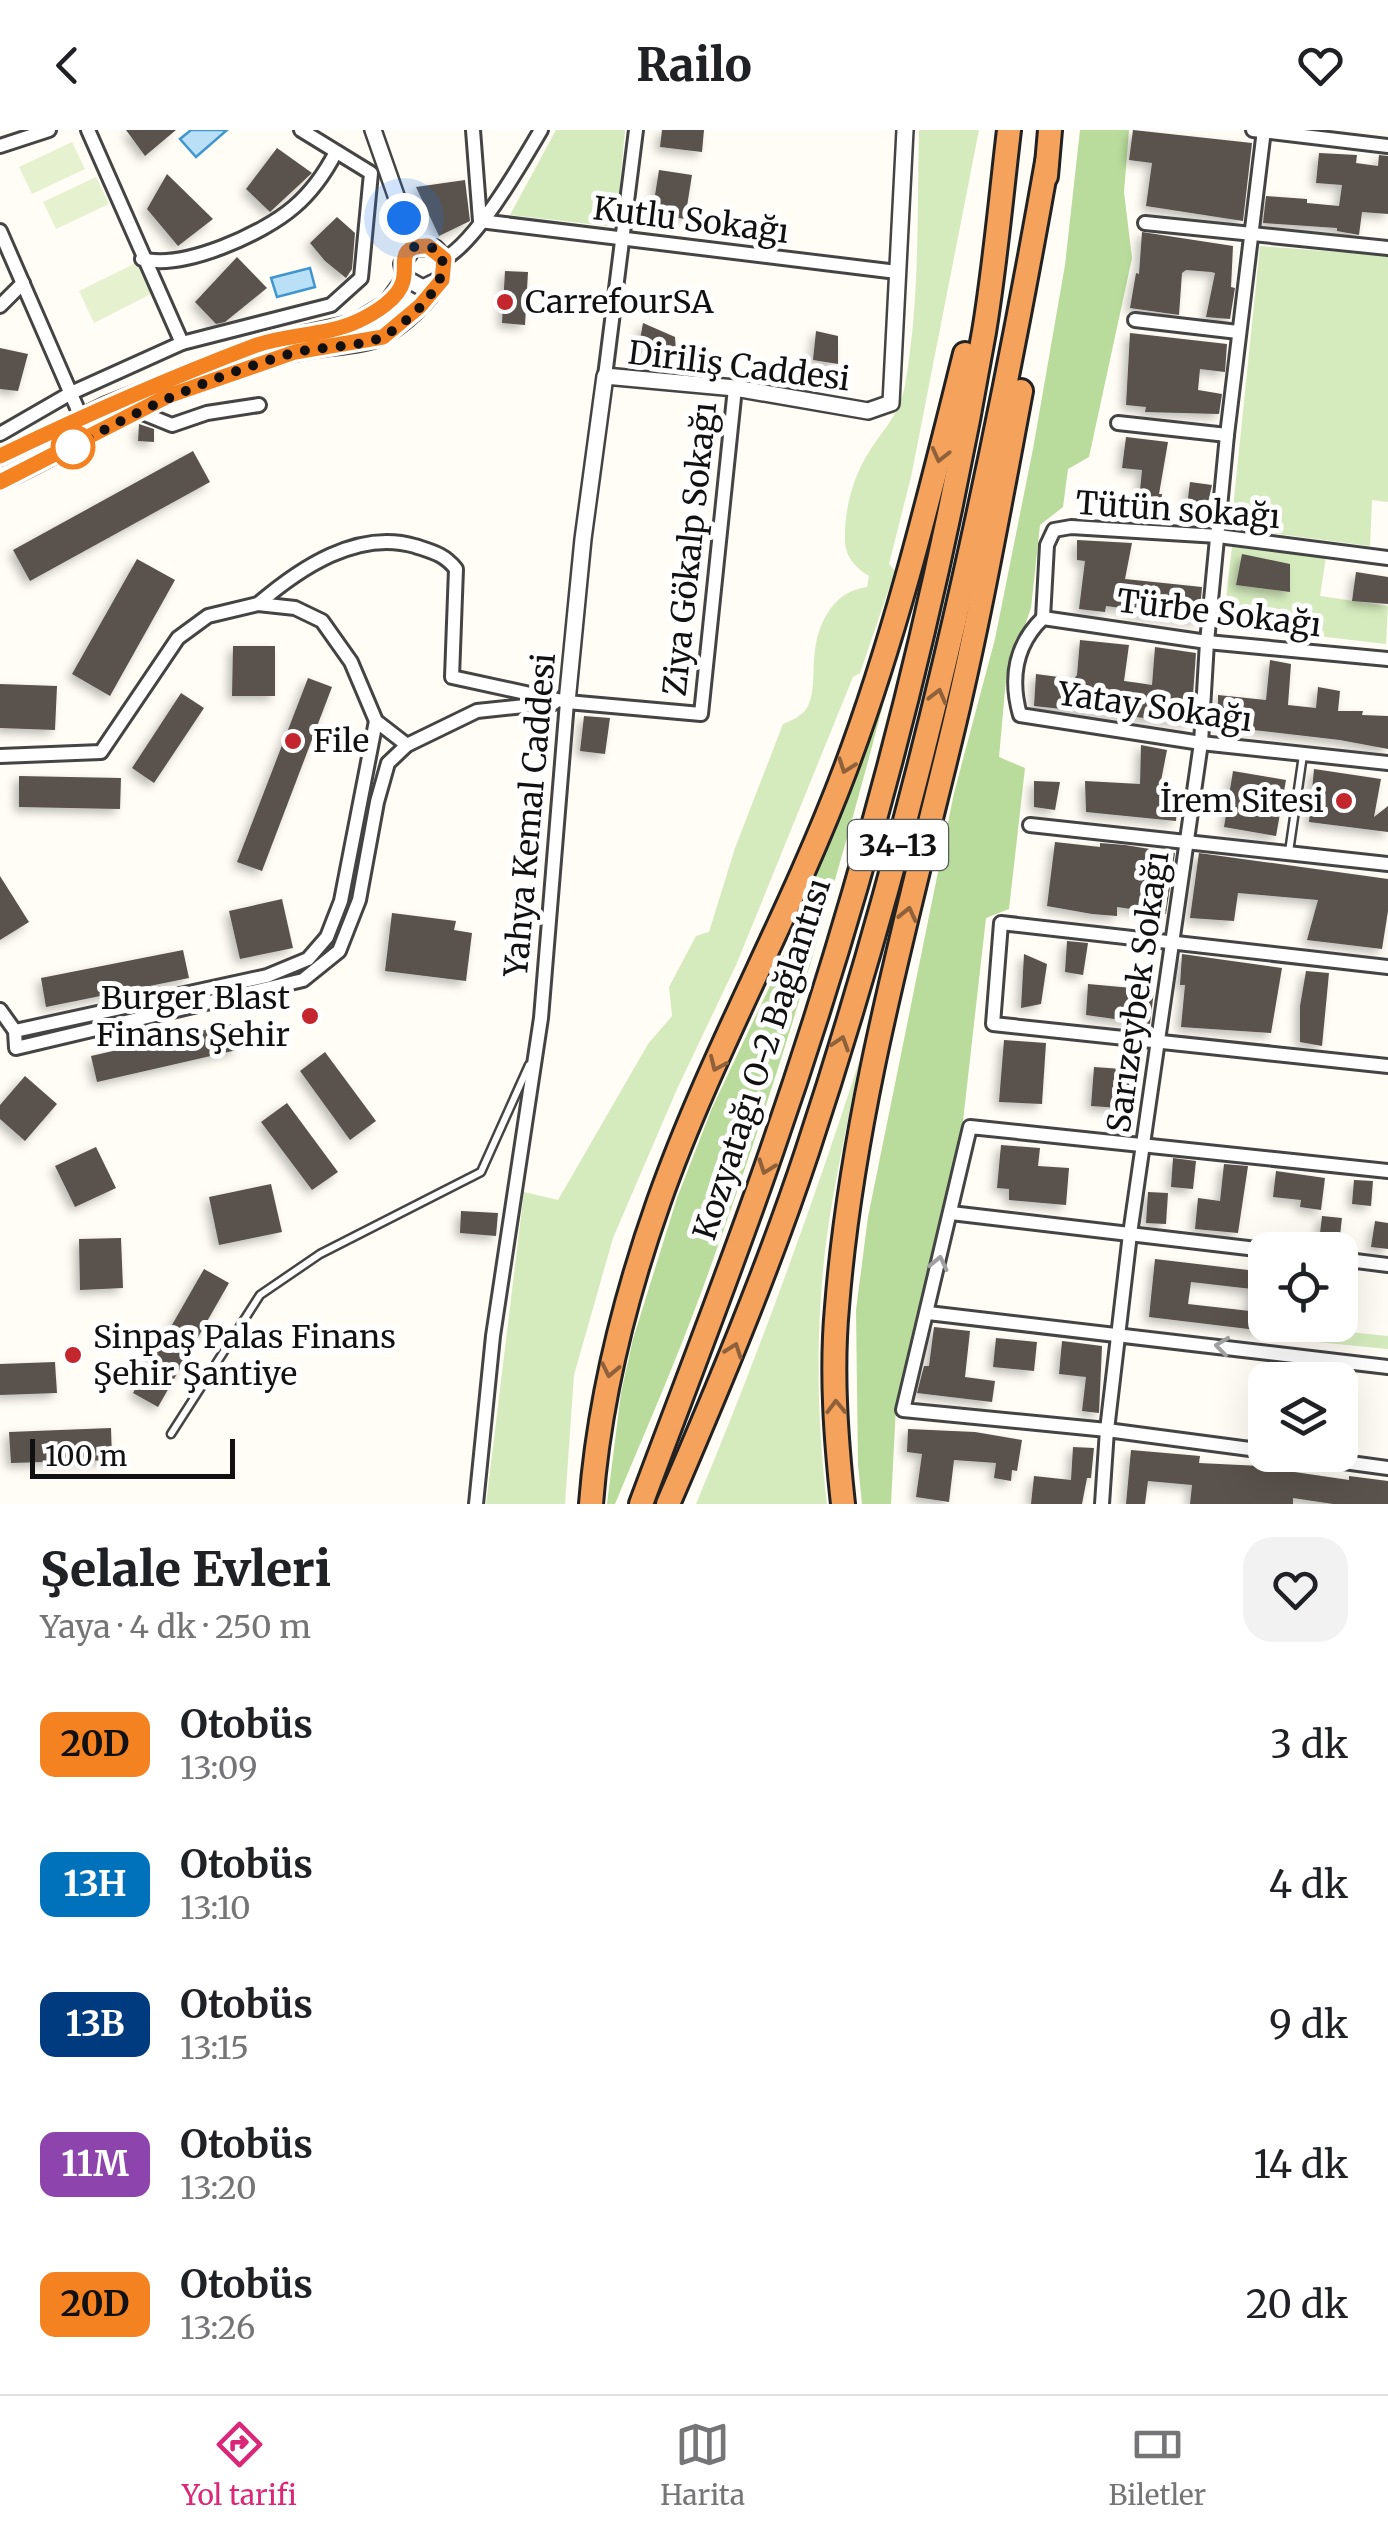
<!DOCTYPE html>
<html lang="tr">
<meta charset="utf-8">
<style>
:root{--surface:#fff;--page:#f2f2f2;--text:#202124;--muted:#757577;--line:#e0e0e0;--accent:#db2777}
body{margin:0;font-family:Merriweather,serif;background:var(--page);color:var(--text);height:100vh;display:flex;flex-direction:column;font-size:38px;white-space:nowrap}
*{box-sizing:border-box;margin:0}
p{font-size:32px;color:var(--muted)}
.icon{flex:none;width:55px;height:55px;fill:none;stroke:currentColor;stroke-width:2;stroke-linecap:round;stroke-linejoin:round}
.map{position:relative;height:1374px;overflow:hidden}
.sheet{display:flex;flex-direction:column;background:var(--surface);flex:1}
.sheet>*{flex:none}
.badge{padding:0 20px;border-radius:15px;font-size:35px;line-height:65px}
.buttons{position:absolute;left:1248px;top:1102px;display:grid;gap:20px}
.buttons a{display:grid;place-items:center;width:110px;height:110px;border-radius:20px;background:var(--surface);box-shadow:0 10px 40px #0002;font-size:50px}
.scale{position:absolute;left:30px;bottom:25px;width:205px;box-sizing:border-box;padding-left:10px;border:5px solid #111;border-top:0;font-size:28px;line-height:35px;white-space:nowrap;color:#111;-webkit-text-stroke:8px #fff;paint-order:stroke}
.you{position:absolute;width:50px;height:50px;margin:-25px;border:8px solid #fff;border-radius:50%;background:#1a73e8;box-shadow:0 0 0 15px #1a73e833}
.map>.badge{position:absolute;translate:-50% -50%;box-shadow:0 0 0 5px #fff}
.round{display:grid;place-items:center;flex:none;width:105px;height:105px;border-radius:30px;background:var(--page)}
.summary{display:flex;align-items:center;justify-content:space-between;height:170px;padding:0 40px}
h1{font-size:48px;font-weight:800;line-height:75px}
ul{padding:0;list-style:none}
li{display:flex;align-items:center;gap:30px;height:140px;padding:0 40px}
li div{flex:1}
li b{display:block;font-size:38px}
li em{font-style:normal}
li .badge{min-width:110px;font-weight:700;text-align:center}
header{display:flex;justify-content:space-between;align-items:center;height:130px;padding:0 40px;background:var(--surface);font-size:45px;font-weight:800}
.dock{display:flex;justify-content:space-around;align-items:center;height:140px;border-top:2px solid var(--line);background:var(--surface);font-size:28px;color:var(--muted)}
.dock a{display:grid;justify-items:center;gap:5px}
.dock .selected{color:var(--accent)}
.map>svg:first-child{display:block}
</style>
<header><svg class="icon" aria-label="back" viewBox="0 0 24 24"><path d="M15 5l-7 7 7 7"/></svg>Railo<svg class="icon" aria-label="heart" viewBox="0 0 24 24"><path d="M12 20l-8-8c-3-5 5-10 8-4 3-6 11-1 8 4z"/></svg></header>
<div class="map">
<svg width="1388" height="1374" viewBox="0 0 1388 1374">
<defs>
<filter id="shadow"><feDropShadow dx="-4.5" dy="4.5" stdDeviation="5" flood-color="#0004"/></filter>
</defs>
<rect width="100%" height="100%" fill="#fffdf5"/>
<!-- green -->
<g fill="#d5ebbd">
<polygon points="556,0 625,0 616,97 510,85"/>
<path d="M919,0H979L911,347L889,434L895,441L860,543L853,547L737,833L677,959L613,1108L574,1245L565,1374H486L524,1062L558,1070L648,914L672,886L669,857L696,806L709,802L735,718L783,594C792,590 803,586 808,576C816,558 812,538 815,520C819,490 835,461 867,457L869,446C856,438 845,427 845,410C844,381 853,346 869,322C884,298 899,286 905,255C920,171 917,84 919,0Z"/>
<polygon points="1260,116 1388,126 1388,372 1372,370 1370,416 1231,398"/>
<polygon points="1232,417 1326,427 1320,466 1388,476 1386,514 1223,495"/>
<path d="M860,929C851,977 840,1025 832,1073C815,1171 815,1276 827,1374H696C757,1228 811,1080 860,929Z"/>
<polygon points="1288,1196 1388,1206 1388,1219 1286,1209"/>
</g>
<!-- forest -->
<g fill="#b9dc9c">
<polygon points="1080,0 1129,0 1124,62 1132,128 1089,327 1068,339 1063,377 1040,395 1031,478 1006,549 999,627 1025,638 1009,779 986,788 963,991 896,1276 891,1374 862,1374 858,1335 856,1180 868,1087 954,663 995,509 1033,319 1065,135"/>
<path d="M880,574L883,575C831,773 772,970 701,1163C675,1234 644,1304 615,1374H607L621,1263L633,1209L677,1068L712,978L778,839L840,688Z"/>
</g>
<!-- pitch -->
<g fill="#e6f2cf">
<polygon points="72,12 85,39 32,64 19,37"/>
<polygon points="96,47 109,74 56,99 43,72"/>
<polygon points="136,133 151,164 94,193 79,161"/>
</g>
<!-- water -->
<g fill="#b9e0f7" stroke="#3f96cf" stroke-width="2.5">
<polygon points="191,0 227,0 196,27 180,9"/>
<polygon points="310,138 315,157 277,167 271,148"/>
</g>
<!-- building -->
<g fill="#5a524d" fill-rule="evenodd" filter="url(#shadow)">
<polygon points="126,0 176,0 145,26"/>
<polygon points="662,0 704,0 702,22 660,17"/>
<polygon points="1133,0 1252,13 1243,91 1146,76 1152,33 1129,30"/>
<polygon points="277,18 312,43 270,82 246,59"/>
<polygon points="1319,23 1357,25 1356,33 1378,36 1379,25 1388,26 1388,84 1362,82 1359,105 1337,101 1337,98 1263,93 1266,66 1307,69 1307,73 1339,76 1342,55 1316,53"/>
<polygon points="659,40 692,45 685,89 652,84"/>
<polygon points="167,44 213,89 178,116 147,79"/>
<polygon points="465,50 470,91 439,106 416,57"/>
<polygon points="337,87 355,103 352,139 346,148 325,131 310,113"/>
<polygon points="1142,102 1233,116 1231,157 1235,158 1230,189 1206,187 1215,143 1211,142 1186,140 1182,143 1179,185 1130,178 1136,143 1139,144"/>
<polygon points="237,127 267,158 225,192 216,194 195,172"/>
<polygon points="505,141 528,142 525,195 502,193"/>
<polygon points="643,193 675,207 676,221 639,215"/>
<polygon points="816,201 838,206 838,234 813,230"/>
<polygon points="1130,203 1227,214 1225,242 1200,239 1198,260 1222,264 1219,284 1145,282 1146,277 1126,275"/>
<polygon points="0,218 28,224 18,261 0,259"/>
<polygon points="139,294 154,299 154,312 138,311"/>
<polygon points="1126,307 1168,312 1159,364 1162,364 1161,375 1157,375 1156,383 1138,381 1142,340 1122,338"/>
<polygon points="193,321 210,352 30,451 13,420"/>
<polygon points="1190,352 1212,355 1205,386 1186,384"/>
<polygon points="1077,410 1132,413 1125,449 1202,457 1199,491 1128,483 1129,479 1106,476 1105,482 1079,479 1085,431 1077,430"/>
<polygon points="1242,424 1290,434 1290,462 1236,455"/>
<polygon points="137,429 175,450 110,566 72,544"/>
<polygon points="1356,442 1388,447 1388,474 1352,471"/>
<polygon points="1080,510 1129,515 1124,551 1139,553 1152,555 1155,517 1196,523 1191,593 1034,576 1036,544 1074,549 1077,545"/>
<polygon points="233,516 275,516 275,566 232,566"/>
<polygon points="1270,530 1291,534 1288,575 1316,578 1318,557 1340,561 1338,581 1363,581 1362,585 1388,586 1388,619 1340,610 1218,596 1218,565 1266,570"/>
<polygon points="308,548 332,557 262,741 237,732"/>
<polygon points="0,554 57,556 55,600 0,598"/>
<polygon points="181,563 204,578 154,653 132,638"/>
<polygon points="584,586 610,588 605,624 580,621"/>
<polygon points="1141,615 1167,620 1159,661 1178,662 1176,691 1086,682 1085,651 1140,654"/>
<polygon points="1314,639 1381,649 1374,687 1388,676 1388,702 1309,692"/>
<polygon points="1233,641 1286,650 1276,706 1224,697"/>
<polygon points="19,646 121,648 120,679 19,677"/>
<polygon points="1034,651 1060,652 1055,680 1034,677"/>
<polygon points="1055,712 1100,717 1100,713 1125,715 1175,723 1166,784 1117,777 1117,786 1092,784 1047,776"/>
<polygon points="1199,723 1388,749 1388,781 1382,819 1307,810 1318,770 1238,763 1234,791 1190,788"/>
<polygon points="0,746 29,792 0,810"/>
<polygon points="282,769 293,818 240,829 229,781"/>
<polygon points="392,783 456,791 454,800 472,803 466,851 385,841"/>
<polygon points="1067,811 1088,813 1083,845 1065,842"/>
<polygon points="183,820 189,848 46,877 41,848"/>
<polygon points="1024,824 1047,834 1041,874 1021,878"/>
<polygon points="1182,824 1282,838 1271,903 1181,897 1185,855 1180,855"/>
<polygon points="1306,841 1329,843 1322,916 1300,912 1300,876"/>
<polygon points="1088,854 1154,860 1150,894 1086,885"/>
<polygon points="231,894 237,920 97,952 91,926"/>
<polygon points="1004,910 1046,913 1042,974 999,972"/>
<polygon points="325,922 376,991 350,1010 300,941"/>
<polygon points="1094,937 1122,939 1122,944 1130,944 1128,974 1120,974 1120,978 1091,976"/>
<polygon points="25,946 57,974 25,1011 0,989 0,975"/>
<polygon points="287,973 338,1042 312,1060 261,992"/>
<polygon points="1001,1015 1040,1018 1038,1036 1069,1038 1066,1075 1009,1070 1009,1059 997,1058"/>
<polygon points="96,1017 116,1058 75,1077 55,1036"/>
<polygon points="1173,1028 1196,1031 1193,1059 1171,1057"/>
<polygon points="1224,1034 1248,1036 1238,1103 1195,1099 1198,1068 1220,1071"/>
<polygon points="1276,1041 1325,1048 1321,1080 1300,1077 1301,1070 1273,1067"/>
<polygon points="1354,1050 1373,1051 1371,1076 1352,1074"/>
<polygon points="271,1054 282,1102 219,1115 209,1067"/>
<polygon points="1148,1062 1168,1063 1166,1094 1146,1093"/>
<polygon points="461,1081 498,1083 496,1106 460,1103"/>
<polygon points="1322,1086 1342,1088 1339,1114 1319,1112"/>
<polygon points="1375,1091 1388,1093 1388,1119 1371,1117"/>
<polygon points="121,1108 123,1158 80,1160 79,1109"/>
<path d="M1155,1129L1265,1142V1201L1149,1187ZM1191,1152L1252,1159L1250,1181L1188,1174Z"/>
<polygon points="204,1139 229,1153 158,1277 133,1263"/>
<polygon points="934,1197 970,1201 965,1247 995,1251 992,1272 917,1263 924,1236 929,1236"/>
<polygon points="996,1208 1037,1212 1034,1241 993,1237"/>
<polygon points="1062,1211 1102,1216 1099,1283 1082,1281 1086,1247 1059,1244"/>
<polygon points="55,1232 57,1263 0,1265 0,1234"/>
<polygon points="111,1298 112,1330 11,1333 9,1302"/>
<polygon points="908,1299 975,1302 1022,1310 1017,1341 1012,1340 1011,1351 994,1348 996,1333 954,1330 949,1372 916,1367 922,1324 907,1322"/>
<polygon points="1073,1317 1094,1318 1091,1348 1087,1348 1082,1374 1031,1374 1034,1346 1071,1350"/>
<polygon points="1131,1320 1200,1326 1199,1333 1281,1337 1281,1340 1349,1350 1349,1346 1388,1351 1388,1374 1333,1374 1293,1368 1293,1374 1190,1374 1192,1355 1148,1351 1145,1374 1126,1374"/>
</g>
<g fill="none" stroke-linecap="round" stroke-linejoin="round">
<defs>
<g id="service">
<polyline points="1289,722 1303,625"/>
<polyline points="171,1304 260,1165 320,1124 481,1042 529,935"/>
</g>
<g id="minor">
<polyline points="88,0 182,213"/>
<polyline points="473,0 480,91"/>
<polyline points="1253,0 1388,16"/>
<polyline points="0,16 49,0"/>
<polyline points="480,91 897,142"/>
<polyline points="1145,93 1388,118"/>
<polyline points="0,101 81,287"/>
<path d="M142,129C183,140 263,104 294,77C313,61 325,43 336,22"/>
<path d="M444,129C477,111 521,34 541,0"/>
<polyline points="0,176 23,153"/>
<polyline points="1135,190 1238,202"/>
<polyline points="605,246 636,0"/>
<polyline points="140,282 172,295 207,283 259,275"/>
<polyline points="1118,293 1227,305"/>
<polyline points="0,304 71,263 182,213 331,175 361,148 371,43 301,0"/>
<path d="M258,474C300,438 358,399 415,416C433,422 444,424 456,439L452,547L567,572L701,584L735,258"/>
<path d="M1043,488C1015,515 1010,549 1020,585L1201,613L1388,633"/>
<polyline points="1043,488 1047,415 1054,400 1071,397 1218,406 1388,428"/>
<polyline points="1043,488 1207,512 1388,529"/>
<polyline points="0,626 101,622 178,508 208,486 258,474 295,478 322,491 351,532 376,591 407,615"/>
<polyline points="1030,695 1388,734"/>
<polyline points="1388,837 1001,793 993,894 1388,936"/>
<polyline points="0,880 15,901 16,918 303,850 339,821 359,770 377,672 388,633 407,615 477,581 554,573"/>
<polyline points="15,901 267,846 308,829 327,807 341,771 376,591"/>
<polyline points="951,1083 1265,1120"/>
<polyline points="1340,1129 1388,1135"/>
<polyline points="928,1183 1388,1237"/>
<polyline points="1265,1321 1107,1300 903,1280 970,997 1388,1041"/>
<polyline points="1292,1325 1388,1338"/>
<polyline points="476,1374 493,1206 541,888 567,572"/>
<polyline points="1102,1374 1107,1300 1130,1104 1201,613 1207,512 1227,305 1264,0"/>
</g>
<g id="tertiary">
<polyline points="373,0 414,117"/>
<polyline points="0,327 106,275 259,214 354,193 387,173 405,148"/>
<path d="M0,352C59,327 112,289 171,265C211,250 254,234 295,223C320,216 364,217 385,205C408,192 464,144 435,118L414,117L402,134L405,148L423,158L441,149"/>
<polyline points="567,572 583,409 605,246 735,258 868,281 891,273 905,0"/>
</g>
<g id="motorway">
<polyline points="1046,46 1050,0"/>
<path d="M591,1374C599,1270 624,1170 659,1071C711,924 790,786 845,640C896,505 930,364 965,224"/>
<path d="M641,1374C685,1256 731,1139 772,1020C864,755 936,479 984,202C995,136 1001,67 1009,0"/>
<path d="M668,1374C718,1258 767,1142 807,1022C914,699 988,367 1047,32"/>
<path d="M843,1374C836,1309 831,1242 837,1177C852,986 905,797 950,611C978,496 999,378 1021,261"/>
</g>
</defs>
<!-- service casing -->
<use href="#service" stroke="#444" stroke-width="11"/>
<!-- minor casing -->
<use href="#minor" stroke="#444" stroke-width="18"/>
<!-- tertiary casing -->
<use href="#tertiary" stroke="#444" stroke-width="20"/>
<!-- motorway casing -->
<use href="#motorway" stroke="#222" stroke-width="28"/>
<!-- service -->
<use href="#service" stroke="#fff" stroke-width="6"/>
<!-- minor -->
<use href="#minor" stroke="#fff" stroke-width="12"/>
<!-- tertiary -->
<use href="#tertiary" stroke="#fff" stroke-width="15"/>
<!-- motorway -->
<use href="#motorway" stroke="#f5a25d" stroke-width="22"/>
</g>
<!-- one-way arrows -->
<defs><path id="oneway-chevron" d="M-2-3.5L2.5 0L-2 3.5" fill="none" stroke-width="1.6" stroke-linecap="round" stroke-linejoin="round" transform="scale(2.5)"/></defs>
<g stroke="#8e613b">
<use href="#oneway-chevron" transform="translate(940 325) rotate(104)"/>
<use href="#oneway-chevron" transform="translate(938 566) rotate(-75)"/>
<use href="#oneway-chevron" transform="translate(846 636) rotate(110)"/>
<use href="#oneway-chevron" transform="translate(908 784) rotate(-77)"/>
<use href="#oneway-chevron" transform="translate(841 913) rotate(-72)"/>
<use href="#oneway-chevron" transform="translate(717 934) rotate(114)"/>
<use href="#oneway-chevron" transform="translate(766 1037) rotate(110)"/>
<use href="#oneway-chevron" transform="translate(734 1220) rotate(-70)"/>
<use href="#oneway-chevron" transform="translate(610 1240) rotate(102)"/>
<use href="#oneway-chevron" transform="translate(836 1277) rotate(-91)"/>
</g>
<g stroke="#a0a0a0">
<use href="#oneway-chevron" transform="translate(939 1133) rotate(-77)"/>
<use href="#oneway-chevron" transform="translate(1222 1216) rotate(-173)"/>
</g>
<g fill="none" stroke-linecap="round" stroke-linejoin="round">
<defs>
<path id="line" d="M0,326C83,286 167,249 254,216C287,204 326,206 358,191C373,184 399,169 403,151C408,134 395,115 428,116L444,129L442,150L420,176L383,207L295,222L168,266L0,352"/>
</defs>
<!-- line casing -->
<use href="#line" stroke="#fff" stroke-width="22"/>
<!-- line -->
<use href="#line" stroke="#f58220" stroke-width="15"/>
<!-- walk -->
<path stroke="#111" stroke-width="10" stroke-dasharray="0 18" d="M73,317C143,277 216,245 293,223C319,216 362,218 384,206C408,193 463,144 435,118L414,117L404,88"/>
</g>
<!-- markers -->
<g fill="#c4262e" stroke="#fff" stroke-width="4">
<circle cx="505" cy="172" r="10"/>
<circle cx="293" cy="611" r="10"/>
<circle cx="1344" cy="671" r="10"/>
<circle cx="310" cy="886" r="10"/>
<circle cx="73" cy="1225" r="10"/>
</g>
<circle fill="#fff" stroke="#f58220" stroke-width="5" cx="73" cy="317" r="20"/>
<g text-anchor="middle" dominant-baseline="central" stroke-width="10" stroke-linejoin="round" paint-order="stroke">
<!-- shield labels -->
<rect fill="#fff" stroke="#585858" stroke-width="2.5" x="848" y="690" width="100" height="50" rx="8"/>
<g font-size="30" font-weight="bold" fill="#111">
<text x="898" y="715">34-13</text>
</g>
<!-- street labels -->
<g font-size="32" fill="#111" stroke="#fff">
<text transform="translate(691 90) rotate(7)">Kutlu Sokağı</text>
<text transform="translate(739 236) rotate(7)">Diriliş Caddesi</text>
<text transform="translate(1178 380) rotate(4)">Tütün sokağı</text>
<text transform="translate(690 419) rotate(-84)">Ziya Gökalp Sokağı</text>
<text transform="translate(1219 483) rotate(7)">Türbe Sokağı</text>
<text transform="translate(1155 577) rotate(8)">Yatay Sokağı</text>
<text transform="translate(530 685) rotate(-85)">Yahya Kemal Caddesi</text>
<text transform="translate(1138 862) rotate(-82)">Sarızeybek Sokağı</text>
<text transform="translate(762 929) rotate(-72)">Kozyatağı O-2 Bağlantısı</text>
</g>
<!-- poi labels -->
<g font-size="32" fill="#111" stroke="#fff" text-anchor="start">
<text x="525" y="172">CarrefourSA</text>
<text x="313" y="611">File</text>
<text x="1324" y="671" text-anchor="end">İrem Sitesi</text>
<text x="290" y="868" text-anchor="end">Burger Blast<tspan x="290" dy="37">Finans Şehir</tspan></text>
<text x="93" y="1207">Sinpaş Palas Finans<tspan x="93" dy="37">Şehir Şantiye</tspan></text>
</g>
</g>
</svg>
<div class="buttons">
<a><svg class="icon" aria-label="locate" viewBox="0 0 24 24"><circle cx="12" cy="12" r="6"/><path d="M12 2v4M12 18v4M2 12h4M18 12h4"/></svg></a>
<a><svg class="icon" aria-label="layers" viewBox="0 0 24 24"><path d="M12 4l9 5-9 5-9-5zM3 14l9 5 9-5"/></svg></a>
</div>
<div class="scale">100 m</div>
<div class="you" style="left:404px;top:88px"></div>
</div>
<section class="sheet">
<div class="summary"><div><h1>Şelale Evleri</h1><p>Yaya · 4 dk · 250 m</p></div><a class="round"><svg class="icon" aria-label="heart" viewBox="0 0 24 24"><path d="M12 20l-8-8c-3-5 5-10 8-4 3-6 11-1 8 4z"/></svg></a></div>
<ul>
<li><span class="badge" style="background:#f58220;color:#111">20D</span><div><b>Otobüs</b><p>13:09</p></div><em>3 dk</em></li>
<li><span class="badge" style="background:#0072bc;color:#fff">13H</span><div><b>Otobüs</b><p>13:10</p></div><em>4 dk</em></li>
<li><span class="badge" style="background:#003b80;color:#fff">13B</span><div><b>Otobüs</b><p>13:15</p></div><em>9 dk</em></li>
<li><span class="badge" style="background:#8e44ad;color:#fff">11M</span><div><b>Otobüs</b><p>13:20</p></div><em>14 dk</em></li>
<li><span class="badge" style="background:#f58220;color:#111">20D</span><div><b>Otobüs</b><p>13:26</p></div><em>20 dk</em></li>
</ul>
</section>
<nav class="dock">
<a class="selected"><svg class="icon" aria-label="directions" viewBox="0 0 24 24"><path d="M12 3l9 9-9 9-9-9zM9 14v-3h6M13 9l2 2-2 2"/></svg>Yol tarifi</a>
<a><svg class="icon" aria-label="map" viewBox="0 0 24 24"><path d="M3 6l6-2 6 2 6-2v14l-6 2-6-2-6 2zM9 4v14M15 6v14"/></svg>Harita</a>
<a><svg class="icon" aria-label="tickets" viewBox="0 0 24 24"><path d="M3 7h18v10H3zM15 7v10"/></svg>Biletler</a>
</nav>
